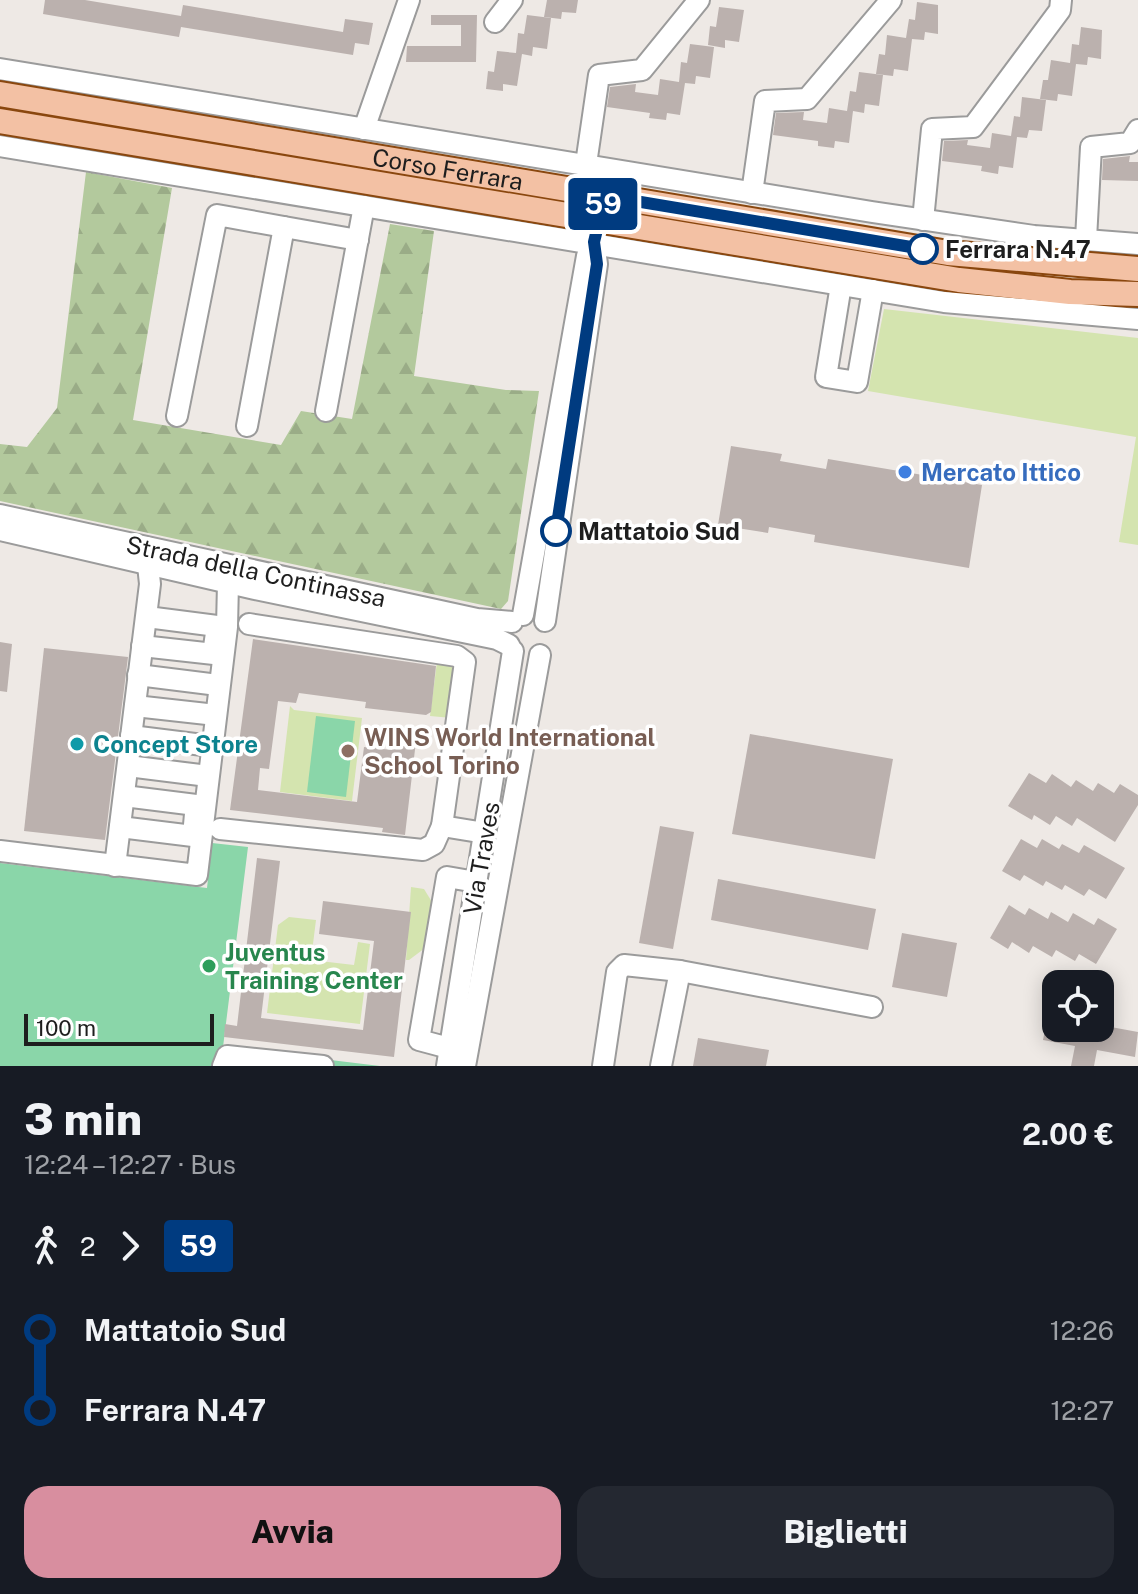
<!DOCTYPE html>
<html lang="it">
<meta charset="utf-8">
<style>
:root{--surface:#171b24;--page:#242831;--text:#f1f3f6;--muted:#9ea1a6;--accent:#d88e9f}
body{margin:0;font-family:"Public Sans",sans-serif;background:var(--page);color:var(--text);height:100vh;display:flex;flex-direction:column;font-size:30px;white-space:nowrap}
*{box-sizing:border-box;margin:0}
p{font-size:26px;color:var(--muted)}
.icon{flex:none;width:44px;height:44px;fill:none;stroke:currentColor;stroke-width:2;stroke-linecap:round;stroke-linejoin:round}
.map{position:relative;height:1066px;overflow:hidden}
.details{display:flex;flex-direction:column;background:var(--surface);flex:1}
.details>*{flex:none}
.badge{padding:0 16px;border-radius:6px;font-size:28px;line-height:52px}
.tools{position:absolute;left:1042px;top:970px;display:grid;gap:16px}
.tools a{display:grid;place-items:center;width:72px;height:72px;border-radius:16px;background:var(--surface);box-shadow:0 4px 20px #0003;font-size:40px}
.scale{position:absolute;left:24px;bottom:20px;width:190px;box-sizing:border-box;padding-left:8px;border:4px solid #1e1e1e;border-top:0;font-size:22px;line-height:28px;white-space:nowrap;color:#1e1e1e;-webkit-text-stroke:6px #fff;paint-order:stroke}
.map>.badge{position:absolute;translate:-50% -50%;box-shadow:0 0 0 4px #fff}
.legs{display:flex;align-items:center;gap:12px;height:88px;padding:0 24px;font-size:26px}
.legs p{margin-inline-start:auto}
.headline{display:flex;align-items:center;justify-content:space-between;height:136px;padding:0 24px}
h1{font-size:44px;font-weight:800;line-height:60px}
.cta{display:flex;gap:16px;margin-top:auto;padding:16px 24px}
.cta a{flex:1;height:92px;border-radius:24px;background:var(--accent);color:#111;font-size:32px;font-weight:800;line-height:92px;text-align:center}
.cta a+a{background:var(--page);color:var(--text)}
ul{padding:0 24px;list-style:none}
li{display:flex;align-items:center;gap:28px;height:80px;font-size:30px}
li i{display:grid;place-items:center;width:12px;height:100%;margin:0 10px;background:currentColor}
li i::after{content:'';width:20px;height:20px;margin:-10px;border:6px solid;border-radius:50%;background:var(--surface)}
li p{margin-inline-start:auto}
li:first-child i{background:linear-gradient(#0000 50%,currentColor 0)}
li:last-child i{background:linear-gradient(currentColor 50%,#0000 0)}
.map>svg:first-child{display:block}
</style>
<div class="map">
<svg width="1138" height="1066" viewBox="0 0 1138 1066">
<defs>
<pattern id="forest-firs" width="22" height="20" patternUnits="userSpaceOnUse" patternTransform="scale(2)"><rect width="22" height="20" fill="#b3c99d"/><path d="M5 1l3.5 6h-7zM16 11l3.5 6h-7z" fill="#9aac87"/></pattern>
</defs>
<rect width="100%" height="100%" fill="#eee9e5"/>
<!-- grass -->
<g fill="#d4e4af">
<polygon points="884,309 1138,338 1138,545 1119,542 1136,437 868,391"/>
<polygon points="437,662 457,664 452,718 430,716"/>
<polygon points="290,706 294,710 362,718 352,801 280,792"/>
<polygon points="411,887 424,889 432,902 425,948 409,960 406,960"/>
<polygon points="289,917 316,920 311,960 354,965 358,942 370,944 360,1024 267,1013 278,925"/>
</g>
<!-- forest -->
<polygon fill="url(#forest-firs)" points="86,172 172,188 133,420 281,445 301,411 352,419 390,224 434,231 414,376 506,390 539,391 508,601 501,609 0,501 0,444 27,447 57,408"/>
<!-- pitch -->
<g fill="#8ad6a9">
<polygon points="316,716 355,721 346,797 307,792"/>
<polygon points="212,843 248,847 223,1047 380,1066 0,1066 0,863 207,888"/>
</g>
<!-- building -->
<g fill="#bbb1ae">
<polygon points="45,0 85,0 181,16 183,5 343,32 345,19 373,23 369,45 355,43 353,55 181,27 179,37 43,14"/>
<polygon points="547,0 578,0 576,13 562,12 561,19 544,17"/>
<polygon points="917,2 938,5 938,34 925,32 924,40 912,39 908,71 894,69 893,76 876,74 879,54 885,55 887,35 906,38 909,19 915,20"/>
<polygon points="719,7 744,10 739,42 725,40 725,48 708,45 710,26 716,27"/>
<polygon points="431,15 477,15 476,62 406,62 407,46 461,46 461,25 431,25"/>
<polygon points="527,15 551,18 547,49 533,47 532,56 522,54 517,86 503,84 503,91 486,89 488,71 494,72 497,51 516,53 518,33 524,34"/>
<polygon points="1081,27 1102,30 1101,59 1088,57 1087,65 1076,64 1072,96 1058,94 1057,101 1040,99 1043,80 1048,80 1051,60 1070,63 1072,44 1079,45"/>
<polygon points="690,44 714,47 710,78 696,76 695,84 685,83 680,115 667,113 666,120 649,118 650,113 607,107 610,87 636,84 635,92 658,95 660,79 679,82 681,62 687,63"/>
<polygon points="859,72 883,75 879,106 865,104 864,113 853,111 849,143 835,141 834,148 818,146 818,141 773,135 776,113 804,112 803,120 827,123 829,108 847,111 850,91 856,92"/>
<polygon points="1022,97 1046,100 1042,131 1029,130 1027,138 1017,137 1013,168 999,166 998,174 981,171 982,166 942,161 944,141 968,140 967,145 990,148 992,133 1011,136 1014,116 1020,117"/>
<polygon points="1130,156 1129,162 1138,162 1138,181 1102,180 1103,159"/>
<polygon points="731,446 782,454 780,461 826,469 828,459 982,485 969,568 814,542 815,535 769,527 768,533 718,525"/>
<polygon points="253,639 436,666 431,712 426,715 365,708 366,702 299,693 296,703 278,701 269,769 260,768 258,790 357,802 364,747 392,750 394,739 416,741 405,835 382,832 383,828 230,810"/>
<polygon points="0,642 12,644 7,692 0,691"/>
<polygon points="44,648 128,657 105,840 24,831"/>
<polygon points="750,734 893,759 875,859 732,834"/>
<polygon points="1029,773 1046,783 1052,774 1071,787 1076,780 1093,791 1098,783 1114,793 1120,784 1138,795 1138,805 1115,842 1077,818 1072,826 1056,816 1050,825 1034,815 1032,820 1008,806"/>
<polygon points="660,826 694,832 673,949 639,943"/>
<polygon points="1021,839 1037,848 1042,839 1059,849 1062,844 1079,853 1084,845 1125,868 1106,899 1089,889 1084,896 1065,885 1062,890 1046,881 1043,886 1024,875 1020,881 1002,871"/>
<polygon points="257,858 280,861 261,1018 363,1030 374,941 319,934 323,901 411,912 394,1057 224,1037 225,1024 237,1026"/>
<polygon points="718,879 876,909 868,950 711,920"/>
<polygon points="1009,905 1025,915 1029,908 1048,919 1051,912 1068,922 1073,913 1094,925 1098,918 1117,929 1096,964 1079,954 1075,961 1056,950 1052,957 1033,946 1029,953 1012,942 1008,949 990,938"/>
<polygon points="902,933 957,943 947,997 892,987"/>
<polygon points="1051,999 1056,1000 1056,1028 1100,1028 1100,1025 1138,1032 1135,1057 1097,1050 1094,1066 1071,1066 1075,1046 1043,1040"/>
<polygon points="698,1038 769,1050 766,1066 693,1066"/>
</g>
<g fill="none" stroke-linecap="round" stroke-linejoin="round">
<defs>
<g id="minor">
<polyline points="495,22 512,0"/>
<polyline points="0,69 872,212 1034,236 1138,244"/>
<polyline points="364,129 409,0"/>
<polyline points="0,146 944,302 1138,319"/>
<polyline points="586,164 599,75 642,70 699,0"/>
<polyline points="752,193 765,101 807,99 891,0"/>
<polyline points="923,220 932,129 973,127 1060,10 1061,0"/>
<polyline points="1086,239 1091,147 1130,143 1138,130"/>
<polyline points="841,285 826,377 857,382 873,290"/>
<polyline points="326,411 364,206"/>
<polyline points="177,416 217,215 284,227"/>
<polyline points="247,426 284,227 358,240"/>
<polyline points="0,515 477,619 512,622"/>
<polyline points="0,530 255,589 497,639 509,645"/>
<polyline points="523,615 587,256"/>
<polyline points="147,617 217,626 214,647"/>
<polyline points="545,621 597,264 594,242 608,180"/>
<polyline points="249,624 457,656 465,662 442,826"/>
<polyline points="142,646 214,654"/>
<polyline points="138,675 210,684"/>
<polyline points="135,706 207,714"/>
<polyline points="131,736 203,745"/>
<polyline points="128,766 200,775"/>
<polyline points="124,796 196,805"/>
<polyline points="120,827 193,836 195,814"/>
<polyline points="220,829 423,850 434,844 442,826 485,833"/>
<polyline points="0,851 197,875 227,627 228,583"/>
<polyline points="115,866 150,584 148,565"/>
<polyline points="449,1048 419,1040 447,877 476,882"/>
<polyline points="223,1066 227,1056 323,1066"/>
<polyline points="447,1066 513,651"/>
<polyline points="465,1066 540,655"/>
<polyline points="603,1066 617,972 624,965 680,971 872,1007"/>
<polyline points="661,1066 680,971"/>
</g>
<g id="major">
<path id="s1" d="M0,94L948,253L1138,269"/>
<polyline points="0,121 959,280 1070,292 1138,294"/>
</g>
</defs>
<!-- minor casing -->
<use href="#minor" stroke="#9b9b9b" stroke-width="24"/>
<!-- major casing -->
<use href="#major" stroke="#8a470e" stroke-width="28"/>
<!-- minor -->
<use href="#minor" stroke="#fff" stroke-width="20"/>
<!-- major -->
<use href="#major" stroke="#f3c1a4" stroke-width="24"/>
</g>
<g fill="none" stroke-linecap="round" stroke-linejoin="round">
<defs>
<polyline id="line-1" points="556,531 597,264 594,242 605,196 923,249"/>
</defs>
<!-- line-1 casing -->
<use href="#line-1" stroke="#fff" stroke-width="18"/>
<!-- line-1 -->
<use href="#line-1" stroke="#003b80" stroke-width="12"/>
</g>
<!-- markers -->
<g fill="#fff" stroke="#003b80" stroke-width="4">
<circle cx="923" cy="249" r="14"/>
<circle cx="556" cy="531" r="14"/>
</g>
<circle fill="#3f7fe0" stroke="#fff" stroke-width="3" cx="905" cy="472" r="8"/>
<circle fill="#0f9aa8" stroke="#fff" stroke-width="3" cx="77" cy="744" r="8"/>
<circle fill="#8d6e63" stroke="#fff" stroke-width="3" cx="348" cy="751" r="8"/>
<circle fill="#2e9e5b" stroke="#fff" stroke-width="3" cx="209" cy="966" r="8"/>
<g text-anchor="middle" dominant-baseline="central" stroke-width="7" stroke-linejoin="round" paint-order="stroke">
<!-- street labels -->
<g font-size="24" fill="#1e1e1e" stroke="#fff">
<text stroke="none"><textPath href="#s1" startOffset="454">Corso Ferrara</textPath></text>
<text transform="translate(256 571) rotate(12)">Strada della Continassa</text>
<text transform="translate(481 858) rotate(-80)">Via Traves</text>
</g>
<!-- stop labels -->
<g font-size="24" font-weight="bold" fill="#1e1e1e" stroke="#fff" text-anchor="start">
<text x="945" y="249">Ferrara N.47</text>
<text x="578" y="531">Mattatoio Sud</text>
</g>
<!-- shop labels -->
<g font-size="24" font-weight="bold" fill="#366cbe" stroke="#fff" text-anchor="start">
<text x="921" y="472">Mercato Ittico</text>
</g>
<!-- education labels -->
<g font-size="24" font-weight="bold" fill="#785e54" stroke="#fff" text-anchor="start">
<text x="364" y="737">WINS World International<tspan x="364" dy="28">School Torino</tspan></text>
</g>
<!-- culture labels -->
<g font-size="24" font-weight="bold" fill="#0d838f" stroke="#fff" text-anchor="start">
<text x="93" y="744">Concept Store</text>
</g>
<!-- leisure labels -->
<g font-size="24" font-weight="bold" fill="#27864d" stroke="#fff" text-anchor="start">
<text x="225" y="952">Juventus<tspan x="225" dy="28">Training Center</tspan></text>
</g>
</g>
</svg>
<div class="tools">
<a><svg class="icon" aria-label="locate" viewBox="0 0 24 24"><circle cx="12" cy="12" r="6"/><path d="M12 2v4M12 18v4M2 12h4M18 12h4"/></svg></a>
</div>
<div class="scale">100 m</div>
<b class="badge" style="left:603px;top:204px;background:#003b80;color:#fff">59</b>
</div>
<section class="details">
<div class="headline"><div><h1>3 min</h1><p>12:24 – 12:27 · Bus</p></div><b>2.00 €</b></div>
<div class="legs"><svg class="icon" aria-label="walk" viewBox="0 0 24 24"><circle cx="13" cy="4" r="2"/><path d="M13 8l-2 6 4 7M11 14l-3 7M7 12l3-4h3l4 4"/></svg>2<svg class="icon" aria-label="forward" viewBox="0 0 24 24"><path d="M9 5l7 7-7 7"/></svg><b class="badge" style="background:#003b80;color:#fff">59</b></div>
<ul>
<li><i style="color:#003b80"></i><b>Mattatoio Sud</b><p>12:26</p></li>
<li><i style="color:#003b80"></i><b>Ferrara N.47</b><p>12:27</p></li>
</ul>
<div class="cta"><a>Avvia</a><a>Biglietti</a></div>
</section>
